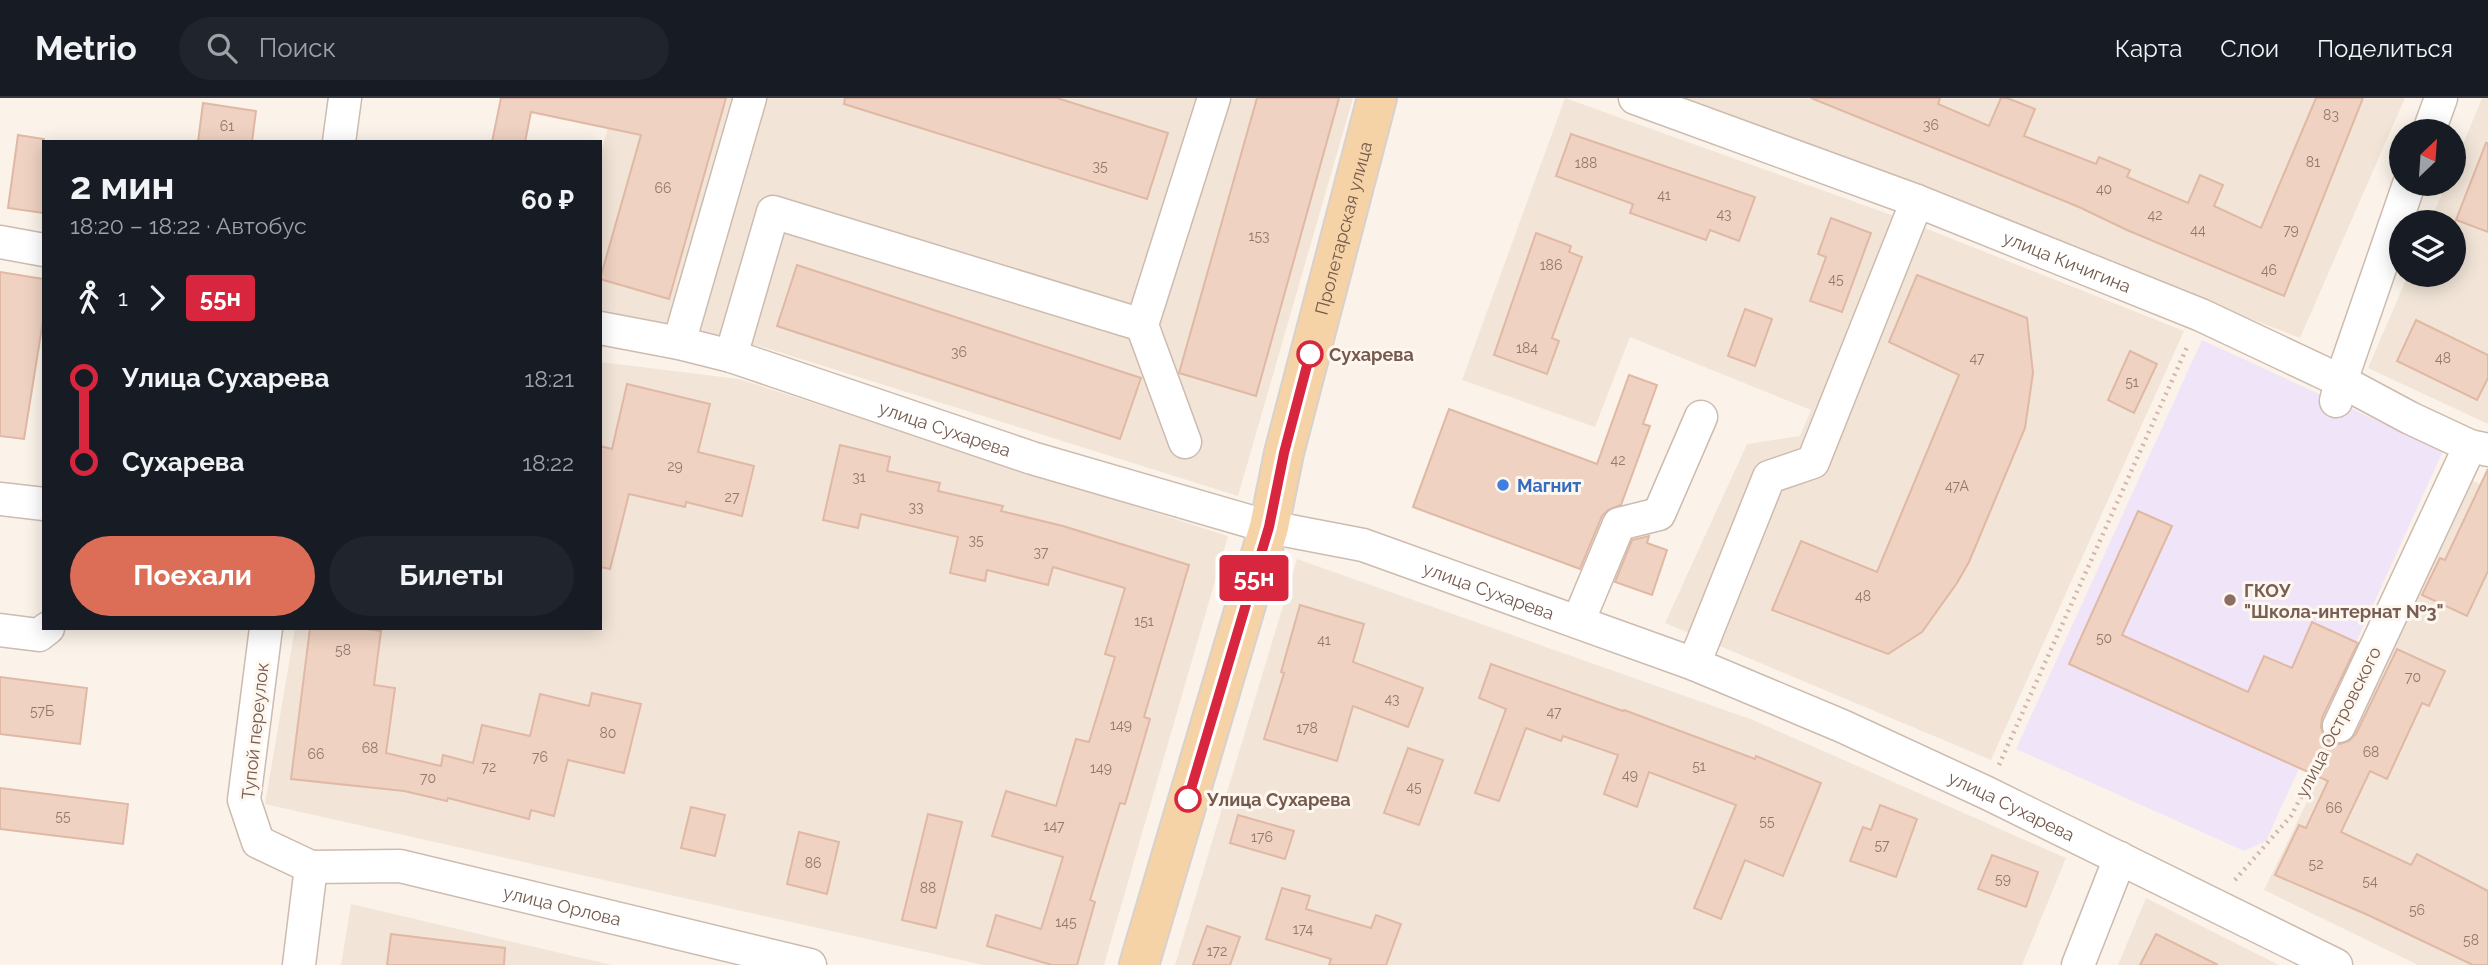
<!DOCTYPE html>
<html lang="ru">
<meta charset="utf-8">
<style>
:root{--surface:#171b24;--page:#20242c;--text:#f1f3f6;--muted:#9ea1a6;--line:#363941;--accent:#dc6e57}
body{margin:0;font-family:Raleway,sans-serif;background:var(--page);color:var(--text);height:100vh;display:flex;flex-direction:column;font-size:26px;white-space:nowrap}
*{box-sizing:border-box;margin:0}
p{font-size:23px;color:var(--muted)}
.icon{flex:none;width:38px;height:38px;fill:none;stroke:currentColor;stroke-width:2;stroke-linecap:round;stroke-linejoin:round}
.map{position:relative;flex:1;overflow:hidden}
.side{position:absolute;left:42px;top:42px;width:560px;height:490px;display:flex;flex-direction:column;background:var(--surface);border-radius:0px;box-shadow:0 4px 18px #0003}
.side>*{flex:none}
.badge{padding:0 14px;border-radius:5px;font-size:24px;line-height:46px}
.needle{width:46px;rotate:25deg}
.controls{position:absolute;left:2389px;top:21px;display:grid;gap:14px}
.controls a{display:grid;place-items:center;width:77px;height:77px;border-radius:50%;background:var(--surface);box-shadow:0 4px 18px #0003;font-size:35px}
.map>.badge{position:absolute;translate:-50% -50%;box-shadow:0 0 0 4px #fff}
.legs{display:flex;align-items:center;gap:10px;height:77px;padding:0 28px;font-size:23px}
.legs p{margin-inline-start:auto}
.summary{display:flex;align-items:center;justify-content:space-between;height:119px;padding:0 28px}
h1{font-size:38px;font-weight:700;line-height:52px}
.primary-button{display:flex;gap:14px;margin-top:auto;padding:14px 28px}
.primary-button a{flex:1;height:80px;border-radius:42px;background:var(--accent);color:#fff;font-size:28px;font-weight:700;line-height:80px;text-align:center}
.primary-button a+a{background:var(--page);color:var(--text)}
ul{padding:0 28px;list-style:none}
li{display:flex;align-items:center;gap:24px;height:84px;font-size:26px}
li i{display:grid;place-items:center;width:10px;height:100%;margin:0 9px;background:currentColor}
li i::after{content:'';width:18px;height:18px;margin:-9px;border:5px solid;border-radius:50%;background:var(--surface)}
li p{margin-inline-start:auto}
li:first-child i{background:linear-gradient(#0000 50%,currentColor 0)}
li:last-child i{background:linear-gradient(currentColor 50%,#0000 0)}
header{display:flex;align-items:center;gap:42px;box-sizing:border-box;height:98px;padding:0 35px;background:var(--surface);border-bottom:2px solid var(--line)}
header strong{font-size:33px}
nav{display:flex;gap:38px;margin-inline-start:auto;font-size:24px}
.search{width:490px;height:63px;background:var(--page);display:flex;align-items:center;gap:18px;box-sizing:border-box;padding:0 24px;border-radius:38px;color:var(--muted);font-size:26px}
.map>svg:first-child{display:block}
</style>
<header>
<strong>Metrio</strong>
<div class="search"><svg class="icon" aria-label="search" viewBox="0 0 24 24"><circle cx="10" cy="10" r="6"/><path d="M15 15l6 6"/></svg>Поиск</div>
<nav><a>Карта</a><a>Слои</a><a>Поделиться</a></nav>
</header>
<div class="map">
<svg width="2488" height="867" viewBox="0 0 2488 867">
<rect width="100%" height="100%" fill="#fbf3e9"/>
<!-- residential -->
<g fill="#f2e5d8">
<polygon points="616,0 1353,0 1238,398 766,250 600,213 600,58"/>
<polygon points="1565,0 1897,119 2184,233 1991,662 1665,525 1747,346 1800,338 1811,312 1630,239 1595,329 1462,282"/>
<polygon points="1680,0 2405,0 2300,240"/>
<polygon points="2482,0 2488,0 2488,326 2368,270 2408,177 2454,177 2454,124 2430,124 2446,86 2454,86 2454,68"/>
<polygon points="600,264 739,281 1228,438 1104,867 983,867 265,706 295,530 600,530"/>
<polygon points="2465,379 2488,390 2488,867 2418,867 2264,792"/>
<polygon points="1297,461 1753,622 2066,760 2022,867 1175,867"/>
<polygon points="2146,800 2279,867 2118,867"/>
<polygon points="351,806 612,867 341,867"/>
</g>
<!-- education -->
<polygon fill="#f0e5f8" points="2202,242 2443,353 2266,743 2244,753 2016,651"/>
<!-- building -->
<g fill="#efd2c2" stroke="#e0b8a4" stroke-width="2">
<polygon points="501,0 726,0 669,201 600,181 641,37 531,14 525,44 492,44"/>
<polygon points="845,0 1057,0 1168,35 1147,101 844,6"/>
<polygon points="1257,0 1339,0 1256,298 1179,275"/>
<polygon points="1811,0 1940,0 1938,6 1989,28 2001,0 2007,0 2035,11 2024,38 2096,66 2099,59 2130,72 2127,79 2188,105 2200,77 2223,87 2214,108 2261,130 2316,0 2363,0 2284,198 2127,132 2079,109"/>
<polygon points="203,5 256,13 252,44 198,44"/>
<polygon points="1571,36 1755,99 1739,143 1710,132 1706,142 1630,115 1633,106 1556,78"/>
<polygon points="18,37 44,41 44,115 8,110"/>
<polygon points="2486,45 2488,45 2488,134 2456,122"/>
<polygon points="1831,120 1871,135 1842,214 1810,203 1826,159 1818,156"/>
<polygon points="1536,135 1571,148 1569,154 1582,159 1552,240 1559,243 1547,276 1494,257"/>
<polygon points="797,167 1141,280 1120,341 777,228"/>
<polygon points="0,174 44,181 44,217 24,341 0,338"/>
<polygon points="1917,177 2027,220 2033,275 2025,330 1969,464 1957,485 1922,534 1888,556 1772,512 1801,443 1877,474 1959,277 1889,244"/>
<polygon points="1745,211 1772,221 1755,268 1728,258"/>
<polygon points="2416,222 2488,257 2488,280 2477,302 2397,263"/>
<polygon points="2130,253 2157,266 2134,315 2108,302"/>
<polygon points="1629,277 1657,287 1643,326 1650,328 1621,407 1608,412 1602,418 1580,471 1413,409 1449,311 1597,366"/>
<polygon points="627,286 710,306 698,354 754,368 742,418 686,404 685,409 629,396 610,471 600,469 600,348 612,351"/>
<polygon points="840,347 890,359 887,373 940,385 938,393 1003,408 1001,413 1063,428 1189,467 1144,619 1150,621 1125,706 1120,705 1090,802 1095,804 1077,867 1052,867 987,848 996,817 1041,831 1063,759 992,738 1006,693 1056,708 1076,641 1089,644 1115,559 1105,556 1125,490 1053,469 1048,487 987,472 985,483 950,475 958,439 861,416 858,430 823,422"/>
<polygon points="2488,371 2488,473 2467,518 2422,497 2440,460 2445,462"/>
<polygon points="2138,413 2172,428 2122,537 2248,594 2264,558 2292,570 2312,524 2358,545 2322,620 2321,629 2324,639 2331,644 2340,646 2349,643 2356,636 2397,551 2445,573 2429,608 2422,605 2387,681 2370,673 2341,734 2411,767 2417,756 2488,793 2488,867 2473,867 2368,817 2275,777 2299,727 2306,730 2328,683 2069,566"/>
<polygon points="1649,438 1647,445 1667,452 1652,497 1615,484 1632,442"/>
<polygon points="1300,507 1364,526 1353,564 1423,590 1408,629 1353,608 1337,663 1264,641 1284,575 1281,574"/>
<polygon points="310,530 359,530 381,533 374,587 395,590 386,655 441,668 443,657 473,665 482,627 530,638 540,596 589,608 592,595 641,606 624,675 568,662 554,718 531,712 529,721 448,700 447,703 404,693 291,681"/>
<polygon points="1491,566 1623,613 1624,612 1755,661 1756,658 1821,685 1783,778 1745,762 1721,821 1694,810 1736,707 1649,674 1637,709 1604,696 1618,657 1563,638 1561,643 1526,630 1499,703 1475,695 1506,611 1479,600"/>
<polygon points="0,579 87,590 80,646 0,636"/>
<polygon points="1408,650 1443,662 1419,727 1384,715"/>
<polygon points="0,690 128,706 123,746 0,731"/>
<polygon points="1880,707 1917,721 1896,779 1850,763 1863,729 1871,732"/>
<polygon points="691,709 725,717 715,758 681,750"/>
<polygon points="928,716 962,724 936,830 902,822"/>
<polygon points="1238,717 1294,733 1285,761 1230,745"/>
<polygon points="799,734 839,744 827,796 787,786"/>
<polygon points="1992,757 2038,774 2026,809 1978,791"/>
<polygon points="1282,790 1310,798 1306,811 1371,830 1376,817 1401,826 1386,867 1329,867 1331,861 1266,841"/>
<polygon points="1207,828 1240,839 1230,867 1193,867"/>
<polygon points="391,836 505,850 504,867 387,867"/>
<polygon points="2156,836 2218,867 2140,867"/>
</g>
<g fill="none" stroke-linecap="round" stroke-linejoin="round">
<defs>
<g id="minor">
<path id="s1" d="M1635,0L1917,103L2201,217L2341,283L2410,320L2470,348L2488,352"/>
<polyline points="2429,33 2441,0"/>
<polyline points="339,44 345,0"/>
<polyline points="0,144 44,152"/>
<path id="s2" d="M600,230L679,245L731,258L1032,360L1269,429L1363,447L1694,566L1842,628L1987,695L2336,867"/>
<polyline points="679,245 750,0"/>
<polyline points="731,258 773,114 1142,227"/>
<polyline points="2336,303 2341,283 2409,86"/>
<polyline points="1185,344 1142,227 1214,0"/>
<polyline points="0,401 44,406"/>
<polyline points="1578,524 1619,426 1659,416 1701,319"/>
<polyline points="266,530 244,702 258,744 311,769 299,867"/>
<polyline points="0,532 39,537 48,530"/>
<polyline points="1694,566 1769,379 1813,364 1917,103"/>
<polyline points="2339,628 2470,348"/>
<path id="s3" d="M311,769L400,768L810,867"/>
<polyline points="2078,867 2120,760"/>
</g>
<g id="major">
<path id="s4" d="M1139,867L1269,429L1284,355L1377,0"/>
</g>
</defs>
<!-- minor casing -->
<use href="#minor" stroke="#cdbbaf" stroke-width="35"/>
<!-- major casing -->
<use href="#major" stroke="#d8d1cd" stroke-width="42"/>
<!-- path -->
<g stroke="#d4b5a5" stroke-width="4.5" stroke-dasharray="2 5" stroke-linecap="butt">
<polyline points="1999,667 2188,247"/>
<polyline points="2235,782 2291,718 2324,656"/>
</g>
<!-- minor -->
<use href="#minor" stroke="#fff" stroke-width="32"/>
<!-- major -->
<use href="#major" stroke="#f5d3a6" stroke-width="38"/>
</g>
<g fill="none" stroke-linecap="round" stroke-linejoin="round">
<defs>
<polyline id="line-1" points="1188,701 1269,429 1284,355 1310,256"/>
</defs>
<!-- line-1 casing -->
<use href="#line-1" stroke="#fff" stroke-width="16"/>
<!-- line-1 -->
<use href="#line-1" stroke="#d7263d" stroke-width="10"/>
</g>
<!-- markers -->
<g fill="#fff" stroke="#d7263d" stroke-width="3.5">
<circle cx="1310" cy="256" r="12"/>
<circle cx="1188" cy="701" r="12"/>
</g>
<circle fill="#3f7fe0" stroke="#fef7ef" stroke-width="2.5" cx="1503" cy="387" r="7"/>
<circle fill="#8d6e63" stroke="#fef7ef" stroke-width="2.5" cx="2230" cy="502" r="7"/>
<g text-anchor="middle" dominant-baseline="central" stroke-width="6" stroke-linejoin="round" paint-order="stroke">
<!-- number labels -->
<g font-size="14" fill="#93786b">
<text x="2331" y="17">83</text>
<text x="1931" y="27">36</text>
<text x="227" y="28">61</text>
<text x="2313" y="64">81</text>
<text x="1586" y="65">188</text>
<text x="1100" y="68">35</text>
<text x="663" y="90">66</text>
<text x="2104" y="91">40</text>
<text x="1664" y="97">41</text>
<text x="1724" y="116">43</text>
<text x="2155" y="117">42</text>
<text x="2198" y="132">44</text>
<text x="2291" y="132">79</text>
<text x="1259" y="138">153</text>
<text x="1551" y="167">186</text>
<text x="2269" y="172">46</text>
<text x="1836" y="181">45</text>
<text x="1527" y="250">184</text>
<text x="959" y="254">36</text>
<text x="1977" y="260">47</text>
<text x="2443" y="260">48</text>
<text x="2132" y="284">51</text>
<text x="1618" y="362">42</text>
<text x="675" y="368">29</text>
<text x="859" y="379">31</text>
<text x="1957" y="388">47А</text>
<text x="732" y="399">27</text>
<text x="916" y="409">33</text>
<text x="976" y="442">35</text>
<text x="1041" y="454">37</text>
<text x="1863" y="498">48</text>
<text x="1144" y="523">151</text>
<text x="2104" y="540">50</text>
<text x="1324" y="542">41</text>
<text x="343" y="552">58</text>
<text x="2413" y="579">70</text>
<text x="1392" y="601">43</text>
<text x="42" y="613">57Б</text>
<text x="1554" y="614">47</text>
<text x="1121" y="627">149</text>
<text x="1307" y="630">178</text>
<text x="608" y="635">80</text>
<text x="370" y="650">68</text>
<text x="2371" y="654">68</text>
<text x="316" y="656">66</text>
<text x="540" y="659">76</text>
<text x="1699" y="668">51</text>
<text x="489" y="669">72</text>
<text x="1101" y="670">149</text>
<text x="1630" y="677">49</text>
<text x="428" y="680">70</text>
<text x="1414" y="689">45</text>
<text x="2334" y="710">66</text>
<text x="63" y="718">55</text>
<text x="1767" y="723">55</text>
<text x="1054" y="728">147</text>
<text x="1262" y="739">176</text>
<text x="1882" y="747">57</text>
<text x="813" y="765">86</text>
<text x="2316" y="766">52</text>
<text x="2003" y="781">59</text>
<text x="2370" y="783">54</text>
<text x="928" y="790">88</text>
<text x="2417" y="812">56</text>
<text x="1066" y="824">145</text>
<text x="1303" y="831">174</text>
<text x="2471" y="842">58</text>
<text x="1217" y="853">172</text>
</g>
<!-- street labels -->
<g font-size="18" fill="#745a4e" stroke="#fef7ef">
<text stroke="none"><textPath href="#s4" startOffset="765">Пролетарская улица</textPath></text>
<text stroke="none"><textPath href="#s1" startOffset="462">улица Кичигина</textPath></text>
<text stroke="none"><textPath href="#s2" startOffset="360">улица Сухарева</textPath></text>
<text stroke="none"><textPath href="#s2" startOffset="928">улица Сухарева</textPath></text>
<text transform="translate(2338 624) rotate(-63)">улица Островского</text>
<text transform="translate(255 633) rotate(-84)">Тупой переулок</text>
<text stroke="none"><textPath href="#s2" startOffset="1494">улица Сухарева</textPath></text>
<text stroke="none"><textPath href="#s3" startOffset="256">улица Орлова</textPath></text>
</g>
<!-- stop labels -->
<g font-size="18" font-weight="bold" fill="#745a4e" stroke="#fef7ef" text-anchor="start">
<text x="1329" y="256">Сухарева</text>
<text x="1207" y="701">Улица Сухарева</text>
</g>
<!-- shop labels -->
<g font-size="18" font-weight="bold" fill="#366cbe" stroke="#fef7ef" text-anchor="start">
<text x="1517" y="387">Магнит</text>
</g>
<!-- education labels -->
<g font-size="18" font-weight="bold" fill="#785e54" stroke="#fef7ef" text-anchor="start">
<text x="2244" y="492">ГКОУ<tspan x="2244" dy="21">"Школа-интернат №3"</tspan></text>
</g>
</g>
</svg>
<div class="controls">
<a><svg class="needle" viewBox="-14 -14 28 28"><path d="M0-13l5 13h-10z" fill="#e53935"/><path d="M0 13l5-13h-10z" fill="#9ea1a6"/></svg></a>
<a><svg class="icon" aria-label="layers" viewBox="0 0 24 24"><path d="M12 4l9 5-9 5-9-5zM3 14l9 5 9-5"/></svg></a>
</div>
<b class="badge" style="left:1254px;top:480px;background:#d7263d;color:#fff">55н</b>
<section class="side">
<div class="summary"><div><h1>2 мин</h1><p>18:20 – 18:22 · Автобус</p></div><b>60 ₽</b></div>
<div class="legs"><svg class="icon" aria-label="walk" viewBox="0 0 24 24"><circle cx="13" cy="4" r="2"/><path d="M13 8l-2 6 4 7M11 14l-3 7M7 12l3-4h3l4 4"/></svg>1<svg class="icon" aria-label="forward" viewBox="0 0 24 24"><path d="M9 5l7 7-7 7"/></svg><b class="badge" style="background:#d7263d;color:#fff">55н</b></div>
<ul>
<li><i style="color:#d7263d"></i><b>Улица Сухарева</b><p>18:21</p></li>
<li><i style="color:#d7263d"></i><b>Сухарева</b><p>18:22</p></li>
</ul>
<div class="primary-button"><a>Поехали</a><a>Билеты</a></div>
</section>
</div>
